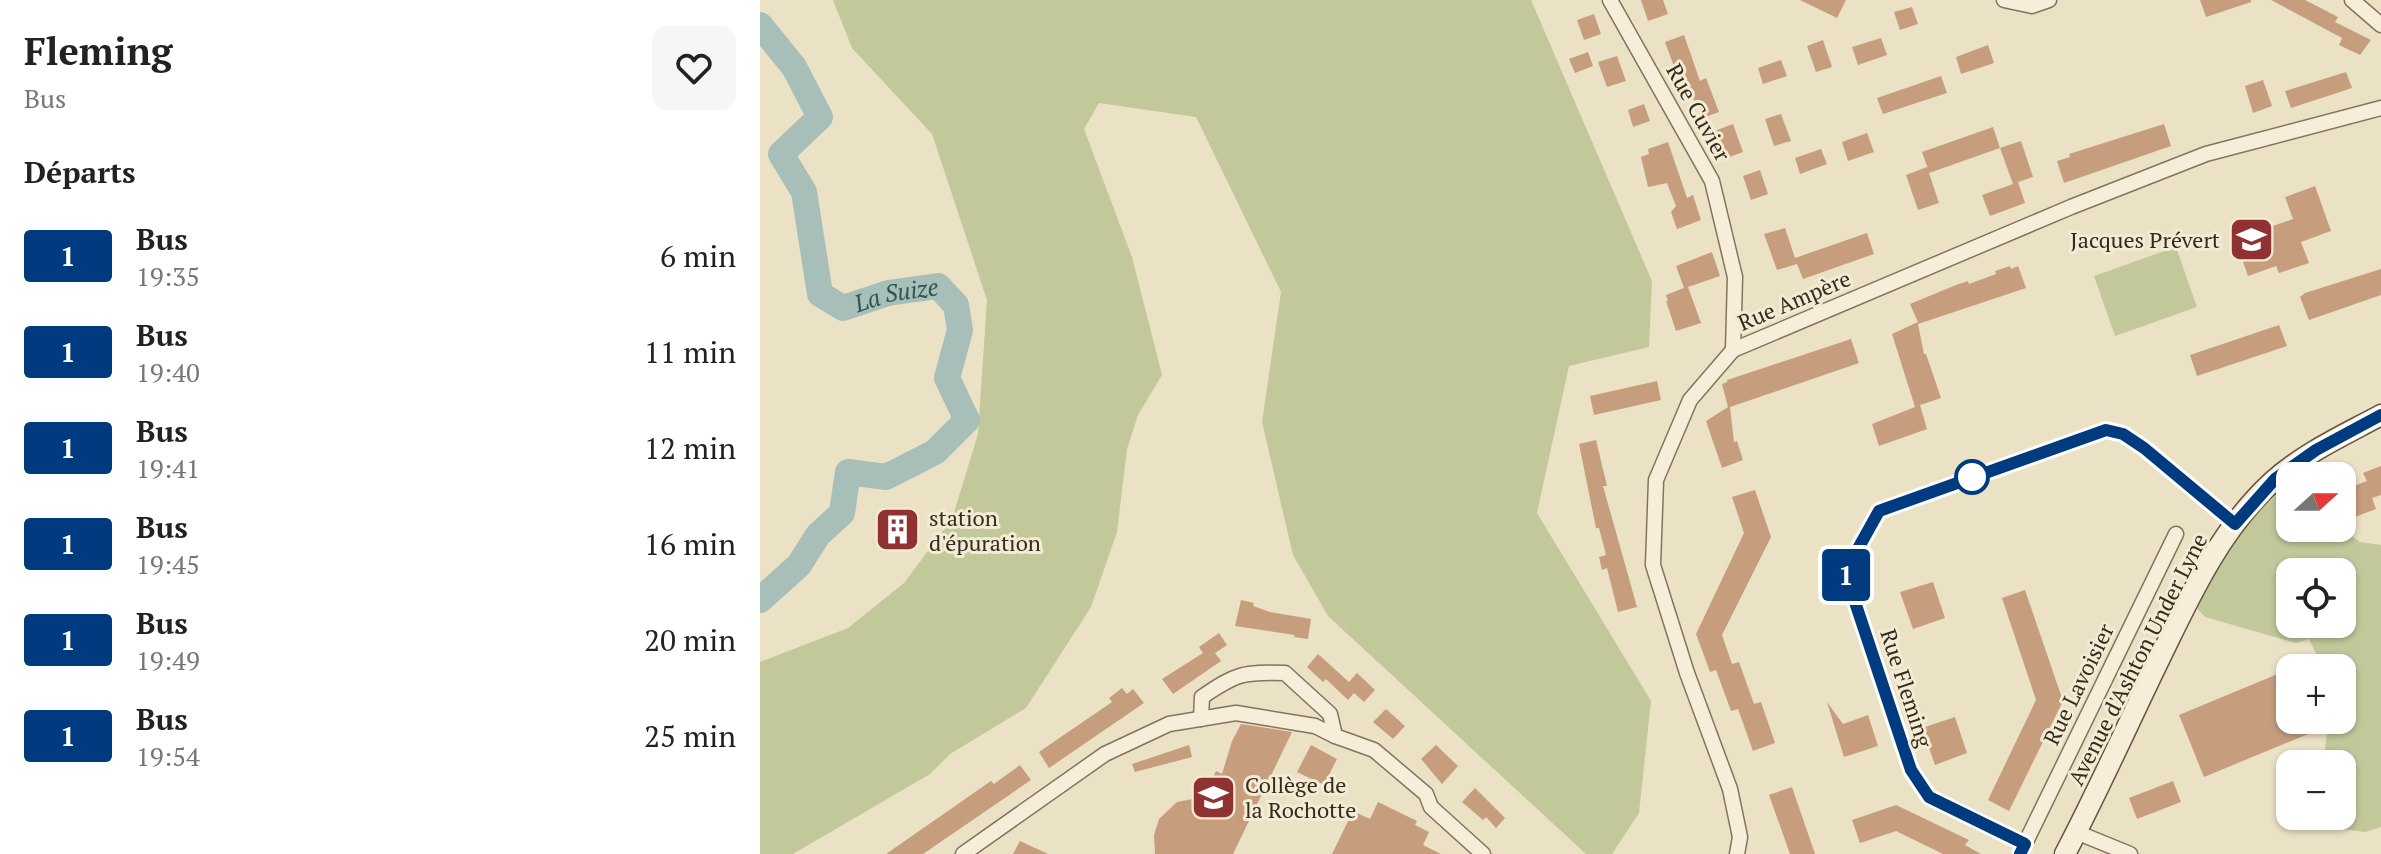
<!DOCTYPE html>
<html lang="fr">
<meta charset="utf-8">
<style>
:root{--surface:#fff;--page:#f6f6f6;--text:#222;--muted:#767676}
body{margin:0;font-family:"PT Serif",serif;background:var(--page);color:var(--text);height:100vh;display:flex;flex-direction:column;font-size:30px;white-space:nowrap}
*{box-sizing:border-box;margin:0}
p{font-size:26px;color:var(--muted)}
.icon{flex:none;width:44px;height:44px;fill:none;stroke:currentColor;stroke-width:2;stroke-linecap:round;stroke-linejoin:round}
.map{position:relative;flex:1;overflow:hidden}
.drawer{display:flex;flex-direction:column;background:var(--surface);width:760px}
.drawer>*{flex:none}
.badge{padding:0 16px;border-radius:6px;font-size:28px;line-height:52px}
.needle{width:52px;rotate:69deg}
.fabs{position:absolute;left:1516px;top:462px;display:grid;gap:16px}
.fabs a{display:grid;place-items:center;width:80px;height:80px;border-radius:16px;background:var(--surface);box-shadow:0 2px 6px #0004;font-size:40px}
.map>.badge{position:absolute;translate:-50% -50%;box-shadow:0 0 0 4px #fff}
h2{padding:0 24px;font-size:30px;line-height:72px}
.round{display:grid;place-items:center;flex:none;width:84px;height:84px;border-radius:16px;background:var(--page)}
.overview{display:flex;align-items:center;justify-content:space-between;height:136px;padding:0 24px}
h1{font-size:38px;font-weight:800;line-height:60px}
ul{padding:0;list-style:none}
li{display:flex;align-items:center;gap:24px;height:96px;padding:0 24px}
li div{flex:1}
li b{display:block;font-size:30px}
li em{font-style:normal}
li .badge{min-width:88px;font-weight:700;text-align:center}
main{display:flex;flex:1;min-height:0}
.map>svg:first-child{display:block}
</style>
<main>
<section class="drawer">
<div class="overview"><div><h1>Fleming</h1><p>Bus</p></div><a class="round"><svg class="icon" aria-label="heart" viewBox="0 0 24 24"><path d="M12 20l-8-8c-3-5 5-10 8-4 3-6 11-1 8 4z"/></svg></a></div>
<h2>Départs</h2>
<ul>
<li><span class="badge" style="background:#003b80;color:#fff">1</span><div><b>Bus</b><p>19:35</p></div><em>6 min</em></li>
<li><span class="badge" style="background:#003b80;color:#fff">1</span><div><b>Bus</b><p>19:40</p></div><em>11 min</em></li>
<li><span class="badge" style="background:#003b80;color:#fff">1</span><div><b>Bus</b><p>19:41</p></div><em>12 min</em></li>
<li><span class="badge" style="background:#003b80;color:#fff">1</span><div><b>Bus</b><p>19:45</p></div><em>16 min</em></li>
<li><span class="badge" style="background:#003b80;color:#fff">1</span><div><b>Bus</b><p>19:49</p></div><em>20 min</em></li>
<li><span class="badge" style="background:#003b80;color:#fff">1</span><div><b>Bus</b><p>19:54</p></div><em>25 min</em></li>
</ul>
</section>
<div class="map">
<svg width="1621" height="854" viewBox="0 0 1621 854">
<rect width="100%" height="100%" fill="#ebe1c5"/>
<!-- green -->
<g fill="#c2c89a" fill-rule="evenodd">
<polygon points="73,0 771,0 892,281 889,347 809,366 777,513 891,701 879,813 852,854 826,854 568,616 533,555 502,422 521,292 436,117 339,103 324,129 372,257 402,375 378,415 367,449 357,532 331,607 266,708 190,754 170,774 33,854 0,854 0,662 88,628 144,583 192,519 218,434 227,300 172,134 92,48"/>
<polygon points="1416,247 1437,307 1355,336 1334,276"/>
<path d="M1530,484V528H1581L1600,542L1621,545V827L1605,832L1554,825L1555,816H1582V764H1563L1567,734L1589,724L1582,708V668H1563L1549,639L1536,643L1445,617L1437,608L1474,538L1500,509ZM1530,572H1582V624H1530Z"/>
</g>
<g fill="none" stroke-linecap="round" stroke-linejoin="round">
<!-- river -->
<path stroke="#a7bfb8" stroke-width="26" id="s1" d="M0,25L34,67L60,117L21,154L44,192L60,294L83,308L128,293L178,286L196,305L200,330L187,378L207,420L175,452L126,477L88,472L82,513L58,535L39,565L0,600"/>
</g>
<!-- building -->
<g fill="#c69e7e">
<polygon points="881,0 903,0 908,14 888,21"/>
<polygon points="1040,0 1086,0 1077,18"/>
<polygon points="1440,0 1491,0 1491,2 1446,17"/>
<polygon points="1511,0 1545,0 1578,17 1575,22 1611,40 1600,55 1579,45 1582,38"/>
<polygon points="1152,7 1158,24 1140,30 1134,12"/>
<polygon points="834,14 841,34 824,40 817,20"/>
<polygon points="924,35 940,81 946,78 959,112 943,118 939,106 936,107 922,66 915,69 905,42"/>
<polygon points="1121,38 1127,55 1098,65 1092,47"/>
<polygon points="1063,40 1072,67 1056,72 1047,46"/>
<polygon points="1228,45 1234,63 1201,74 1196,57"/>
<polygon points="828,52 833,66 815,73 809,59"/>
<polygon points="857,56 866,81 847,87 838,62"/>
<polygon points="1021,60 1027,76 1003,84 998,68"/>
<polygon points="1586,72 1592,88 1531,108 1525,91"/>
<polygon points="1181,76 1187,93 1123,114 1117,98"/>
<polygon points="1503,80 1512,106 1493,113 1485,86"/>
<polygon points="884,104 890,121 873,127 868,110"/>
<polygon points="1021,114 1031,141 1014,146 1005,119"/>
<polygon points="973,124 983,152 967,158 957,130"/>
<polygon points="1404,124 1411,146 1304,183 1297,161 1310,157 1309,154"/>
<polygon points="1233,127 1240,148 1169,173 1179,203 1158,210 1146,175 1167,167 1168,169 1162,152"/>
<polygon points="1107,133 1114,152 1088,161 1082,142"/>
<polygon points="1261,141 1273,177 1258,182 1265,203 1230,216 1222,195 1253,184 1240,148"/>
<polygon points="908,142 927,198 933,195 941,220 917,229 911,212 916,206 907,183 888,187 881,157 889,154 888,149"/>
<polygon points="1061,149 1067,164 1040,174 1035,158"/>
<polygon points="1000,170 1008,194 991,200 983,176"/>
<polygon points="1555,186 1571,231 1541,242 1549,263 1519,273 1516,266 1488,276 1475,239 1533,219 1525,197"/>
<polygon points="1025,228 1035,258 1107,233 1114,254 1043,279 1037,264 1017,270 1004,234"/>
<polygon points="952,252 960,276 928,287 941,323 916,331 906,301 908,301 906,295 924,288 916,266"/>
<polygon points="1250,266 1251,269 1258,266 1266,288 1158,324 1164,354 1166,354 1181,398 1160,405 1167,429 1119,446 1112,424 1155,407 1132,334 1158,322 1150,304 1196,285 1208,281 1209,284 1236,274 1235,271"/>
<polygon points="1621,269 1621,295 1549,320 1540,297 1545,293"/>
<polygon points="1519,325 1527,346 1437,376 1430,355"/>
<polygon points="1091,339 1099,363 970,407 974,442 977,441 983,460 962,468 946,421 968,407 962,384 967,382 967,380"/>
<polygon points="897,381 901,400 834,415 830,396"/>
<polygon points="836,440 847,486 843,486 877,607 858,612 847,568 842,570 839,557 846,555 839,528 836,528 819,444"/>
<polygon points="1621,466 1621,495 1612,498 1616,509 1595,517 1586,489 1607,481 1603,473"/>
<polygon points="995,490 1011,537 962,635 972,664 979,662 994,704 1001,702 1015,743 993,751 978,709 971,711 956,670 950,672 936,634 984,533 972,497"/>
<polygon points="1173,582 1185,618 1153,629 1140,592"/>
<polygon points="1265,590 1303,701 1249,811 1228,800 1276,700 1242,598"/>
<polygon points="481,600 494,603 493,606 510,612 551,619 548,639 534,637 535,635 475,626"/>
<polygon points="459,633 467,645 455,653 461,661 413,694 402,679 443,653 439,647"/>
<polygon points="558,654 589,682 597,673 615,690 604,702 594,693 588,700 566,679 563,682 547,667"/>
<polygon points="1530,669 1530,720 1582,720 1444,777 1419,715"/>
<polygon points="362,688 367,694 373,689 384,703 289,768 279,752 352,702 349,698"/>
<polygon points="1067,702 1083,724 1108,715 1118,746 1084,757"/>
<polygon points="626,709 645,726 633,739 613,722"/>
<polygon points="1195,717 1207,753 1175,765 1162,728"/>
<polygon points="481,724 532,732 473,854 395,854 394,835 399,819 417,802 443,797 456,771 462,774 472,741"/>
<polygon points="429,745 432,757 375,772 372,764"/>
<polygon points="551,745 577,759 564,785 537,772"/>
<polygon points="676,745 698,766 682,784 661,759"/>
<polygon points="260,765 271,780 163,854 126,854 231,781 234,784"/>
<polygon points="1413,781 1421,802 1377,819 1369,798"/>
<polygon points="1032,787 1055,854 1030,854 1009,795"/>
<polygon points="715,788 745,818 736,828 726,817 723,820 702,802"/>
<polygon points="618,802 657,821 655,825 669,832 663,845 681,854 572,854 593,811 610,819"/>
<polygon points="1136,805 1209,840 1205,845 1221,854 1183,854 1136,831 1100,843 1092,820"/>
<polygon points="260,841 288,854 253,854"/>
</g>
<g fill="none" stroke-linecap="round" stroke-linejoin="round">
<defs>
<g id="street">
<polyline points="850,0 952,181 975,277 973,350"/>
<polyline points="1244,0 1272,6 1289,0"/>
<polyline points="1592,0 1621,25"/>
<path d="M441,719L442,697C477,673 483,672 525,673L570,714L575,736"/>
<polyline points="1316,832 1370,854"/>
<polyline points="1265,844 1169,797 1151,770 1085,572 1119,511 1346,430 1363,434 1384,448 1475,524"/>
<polyline points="203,854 345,754 409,724 476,713 555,726 575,736 614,750 666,794 671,807 723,854"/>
<polyline points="977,854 980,837 970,789 927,673 893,565 896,480 930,400 973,350 1311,207 1446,154 1621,108"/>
<polyline points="1260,854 1416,534"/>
</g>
<path id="secondary" d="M1305,854C1338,791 1367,726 1398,662C1429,598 1459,531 1512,482C1544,453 1584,435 1621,415"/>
</defs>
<!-- street casing -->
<use href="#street" stroke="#85735d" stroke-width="17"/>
<!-- secondary casing -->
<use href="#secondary" stroke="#675440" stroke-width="23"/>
<!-- street -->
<use href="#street" stroke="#f6eed8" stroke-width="14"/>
<!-- secondary -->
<use href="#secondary" stroke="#f6eed8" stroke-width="20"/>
</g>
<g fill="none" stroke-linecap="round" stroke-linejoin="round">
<defs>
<polyline id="line" points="1260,854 1265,844 1169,797 1151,770 1085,572 1119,511 1346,430 1363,434 1384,448 1475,524 1515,479 1556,450 1621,415"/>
</defs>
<!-- line casing -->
<use href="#line" stroke="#fff" stroke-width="18"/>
<!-- line -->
<use href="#line" stroke="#003b80" stroke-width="12"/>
</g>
<!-- icons -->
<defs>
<symbol id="school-square" viewBox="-11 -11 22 22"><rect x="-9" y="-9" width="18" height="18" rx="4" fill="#8f3231" stroke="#f3ebd4"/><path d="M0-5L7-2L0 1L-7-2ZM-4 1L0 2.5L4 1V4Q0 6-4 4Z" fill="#fff"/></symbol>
<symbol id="building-square" viewBox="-11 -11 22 22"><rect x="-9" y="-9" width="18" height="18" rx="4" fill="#8f3231" stroke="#f3ebd4"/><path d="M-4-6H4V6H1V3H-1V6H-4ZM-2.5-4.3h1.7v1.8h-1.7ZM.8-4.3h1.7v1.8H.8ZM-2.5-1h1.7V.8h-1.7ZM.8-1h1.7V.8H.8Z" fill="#fff"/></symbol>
</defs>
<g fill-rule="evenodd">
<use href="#school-square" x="1466" y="214" width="51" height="51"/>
<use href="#building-square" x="112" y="504" width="51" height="51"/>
<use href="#school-square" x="428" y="772" width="51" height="51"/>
</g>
<!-- markers -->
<circle fill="#fff" stroke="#003b80" stroke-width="4" cx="1212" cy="477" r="16"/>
<g text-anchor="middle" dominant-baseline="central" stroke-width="6" stroke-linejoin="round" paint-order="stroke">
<!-- street labels -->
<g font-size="22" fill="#362b1f" stroke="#f3ebd4">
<text transform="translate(939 112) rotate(61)">Rue Cuvier</text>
<text transform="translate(1034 300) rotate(-23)">Rue Ampère</text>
<text transform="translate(1377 659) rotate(-63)">Avenue d'Ashton Under Lyne</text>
<text transform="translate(1318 684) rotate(-64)">Rue Lavoisier</text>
<text transform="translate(1147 688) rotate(72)">Rue Fleming</text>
</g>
<!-- poi labels -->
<g font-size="22" fill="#362b1f" stroke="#f3ebd4" text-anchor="start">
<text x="1460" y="239" text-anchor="end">Jacques Prévert</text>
<text x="169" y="517">station<tspan x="169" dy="25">d'épuration</tspan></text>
<text x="485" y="784">Collège de<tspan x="485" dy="25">la Rochotte</tspan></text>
</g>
<!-- water labels -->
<g font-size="24" font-style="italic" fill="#305553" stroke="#f3ebd4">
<text stroke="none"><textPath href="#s1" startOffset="394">La Suize</textPath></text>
</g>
</g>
</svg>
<div class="fabs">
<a><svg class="needle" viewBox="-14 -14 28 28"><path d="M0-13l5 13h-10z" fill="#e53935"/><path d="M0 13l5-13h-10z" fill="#767676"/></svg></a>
<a><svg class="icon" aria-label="locate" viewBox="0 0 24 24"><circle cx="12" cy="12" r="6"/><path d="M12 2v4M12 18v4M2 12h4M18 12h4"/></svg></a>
<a>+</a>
<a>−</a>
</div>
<b class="badge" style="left:1086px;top:575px;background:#003b80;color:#fff">1</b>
</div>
</main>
